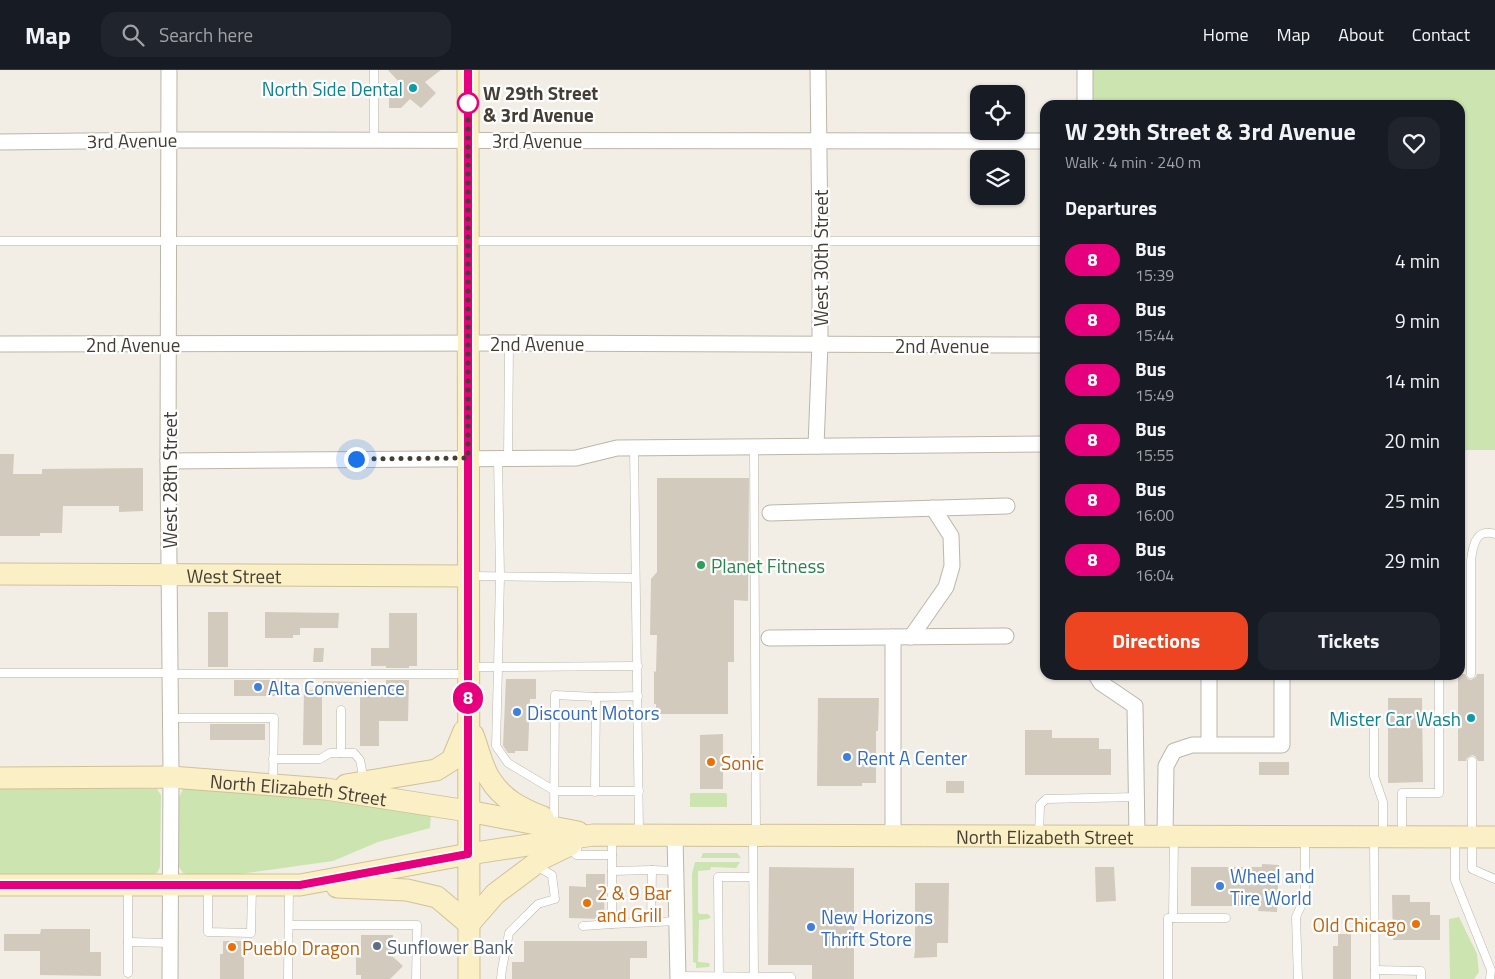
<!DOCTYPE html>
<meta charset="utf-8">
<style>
:root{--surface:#171b24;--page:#20242c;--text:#f1f3f6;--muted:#9ea1a6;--line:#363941;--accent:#ed4522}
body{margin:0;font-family:"Titillium Web",sans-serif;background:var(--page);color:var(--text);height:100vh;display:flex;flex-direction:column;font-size:19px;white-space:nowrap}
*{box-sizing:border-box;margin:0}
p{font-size:16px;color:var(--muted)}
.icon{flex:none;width:28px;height:28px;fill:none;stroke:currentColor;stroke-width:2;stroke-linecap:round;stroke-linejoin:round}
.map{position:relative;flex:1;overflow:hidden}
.panel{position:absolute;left:1040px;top:30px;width:425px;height:580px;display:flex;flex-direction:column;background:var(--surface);border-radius:15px;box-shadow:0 1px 4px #0004}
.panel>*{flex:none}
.badge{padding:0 10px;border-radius:16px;font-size:18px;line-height:32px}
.buttons{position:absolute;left:970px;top:15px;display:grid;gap:10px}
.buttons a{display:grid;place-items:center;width:55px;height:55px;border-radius:10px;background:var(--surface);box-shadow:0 1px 4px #0004;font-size:25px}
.you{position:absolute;width:25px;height:25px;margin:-12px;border:4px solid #fff;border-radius:50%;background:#1a73e8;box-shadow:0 0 0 8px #1a73e833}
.map>.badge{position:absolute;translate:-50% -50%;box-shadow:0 0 0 2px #fff}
h2{padding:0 25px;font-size:19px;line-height:45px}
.round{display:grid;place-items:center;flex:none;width:52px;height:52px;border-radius:15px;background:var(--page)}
.overview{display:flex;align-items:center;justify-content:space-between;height:85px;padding:0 25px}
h1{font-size:24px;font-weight:700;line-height:38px}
.action{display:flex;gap:10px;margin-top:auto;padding:10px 25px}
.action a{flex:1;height:58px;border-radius:15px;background:var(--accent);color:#fff;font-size:20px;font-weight:700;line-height:58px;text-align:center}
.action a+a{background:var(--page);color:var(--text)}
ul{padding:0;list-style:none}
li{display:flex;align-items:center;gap:15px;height:60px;padding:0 25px}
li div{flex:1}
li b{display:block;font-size:19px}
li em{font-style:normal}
li .badge{min-width:55px;font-weight:700;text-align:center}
header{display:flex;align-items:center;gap:30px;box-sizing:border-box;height:70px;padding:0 25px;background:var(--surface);border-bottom:1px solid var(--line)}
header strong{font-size:24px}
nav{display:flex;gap:28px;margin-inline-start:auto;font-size:18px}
.search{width:350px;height:45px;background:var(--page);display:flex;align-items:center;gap:12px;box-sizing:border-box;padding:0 18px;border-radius:15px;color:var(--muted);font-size:19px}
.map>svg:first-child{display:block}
</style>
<header>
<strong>Map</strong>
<div class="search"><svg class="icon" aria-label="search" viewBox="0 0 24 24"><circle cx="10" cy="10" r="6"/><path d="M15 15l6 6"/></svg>Search here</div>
<nav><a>Home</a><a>Map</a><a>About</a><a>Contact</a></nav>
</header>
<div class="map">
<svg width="1495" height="909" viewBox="0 0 1495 909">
<rect width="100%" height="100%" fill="#f2eee6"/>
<!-- green -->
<g fill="#cbe4b0">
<polygon points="1090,0 1495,0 1495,380 1460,380 1460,35 1088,35"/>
<polygon points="0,717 157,719 161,725 160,797 157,803 153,804 0,804"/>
<polygon points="187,717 236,718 431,743 430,758 378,772 333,791 240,804 186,804 183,803 179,797 179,727 183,719"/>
<polygon points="691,723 726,723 727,725 727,737 690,737 690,724"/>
<polygon points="703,783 737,783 741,788 701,788"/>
<polygon points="695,792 740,792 736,798 711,797 710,800 698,801 698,842 700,844 708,844 711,847 708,849 699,850 698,891 699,892 709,893 710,896 708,897 696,898 696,893 693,892 692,804"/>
<polygon points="1459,847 1477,884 1479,902 1474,909 1450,909 1449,849"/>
</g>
<!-- building -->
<g fill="#d2cabc">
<polygon points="388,0 441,0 425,12 436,23 421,38 410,29 401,38 389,38 389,24 400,13"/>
<polygon points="0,384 14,384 13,404 42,404 42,399 143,398 143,441 119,442 119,436 63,436 62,463 40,463 40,466 0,466"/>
<polygon points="657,408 749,408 748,531 734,530 734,592 728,592 728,644 656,644 656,634 654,634 654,601 656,602 657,565 650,565 651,509 657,502"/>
<rect x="208" y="542" width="20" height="55"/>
<polygon points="265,542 339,543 338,558 300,558 300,565 293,565 293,568 265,568"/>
<polygon points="389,543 417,543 417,596 409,596 409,598 386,598 386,596 371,596 371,578 389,578"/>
<polygon points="314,578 324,578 323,592 313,592"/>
<polygon points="1460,604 1465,604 1468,609 1471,610 1476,607 1477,604 1484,604 1484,691 1478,691 1475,686 1472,685 1467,688 1466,691 1458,691 1458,605 1460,605"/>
<polygon points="506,609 536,609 536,629 530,629 528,681 515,681 515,683 508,683 503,676"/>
<rect x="234" y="610" width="48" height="16"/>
<polygon points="386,610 409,610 408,651 379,651 379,676 360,676 360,620 386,620"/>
<polygon points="323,611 359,612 359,626 323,625"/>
<polygon points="304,620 322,620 322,675 303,675"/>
<polygon points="818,628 879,628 878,661 876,661 876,713 862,713 862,716 817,716"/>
<polygon points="1388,628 1422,628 1423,712 1388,713"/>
<rect x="210" y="654" width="55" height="16"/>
<polygon points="1025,660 1052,660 1052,668 1099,668 1099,679 1111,679 1111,705 1025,705"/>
<polygon points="723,664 723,719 700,719 700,665"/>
<rect x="1259" y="692" width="30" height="13"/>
<rect x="946" y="711" width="18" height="12"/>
<polygon points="1262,794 1279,795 1277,842 1258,841 1259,836 1191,836 1191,797 1262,797"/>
<polygon points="769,797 854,798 854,909 812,909 812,895 768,895"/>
<polygon points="1095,797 1114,797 1116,831 1096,832"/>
<polygon points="586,804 605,804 604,849 569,848 569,816 586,817"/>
<polygon points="915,813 949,813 948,873 937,873 937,887 914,888 915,880"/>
<polygon points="1392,825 1410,825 1410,832 1430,832 1430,845 1440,845 1440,870 1393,870"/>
<polygon points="41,859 90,859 90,882 101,882 101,906 40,905 40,881 4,881 4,864 40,864"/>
<polygon points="1338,864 1351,864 1351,909 1333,909 1333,876 1338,876"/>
<polygon points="361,865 393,865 392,886 403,896 390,909 361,909 361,905 356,905 356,887 361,888"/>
<polygon points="223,871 242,871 242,880 244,880 244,909 220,909 220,884 223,884"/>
<polygon points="524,871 647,871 647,888 630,888 630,909 512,909 512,892 524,892"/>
</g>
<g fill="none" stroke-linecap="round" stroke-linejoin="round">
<defs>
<g id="lane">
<polyline points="374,0 374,70"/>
<polyline points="0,171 1045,171"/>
<polyline points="754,377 756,765"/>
<polyline points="634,378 639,763"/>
<polyline points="498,388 500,506 498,597 638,596"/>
<polyline points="508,388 509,273"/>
<polyline points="470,506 635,508"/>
<polyline points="471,597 498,597 496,676 508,693 555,721 639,721"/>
<polyline points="0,603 169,603"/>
<polyline points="169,604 467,604"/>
<path d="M1471,604V490C1473,475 1476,458 1495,464"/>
<polyline points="596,627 638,626"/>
<polyline points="170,648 274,648 273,715"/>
<polyline points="1374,653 1374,706 1383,732 1383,766"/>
<polyline points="341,683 341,640"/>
<polyline points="273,689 320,689 330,683 354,683 360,690 364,711"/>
<polyline points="1472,691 1472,799 1495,809"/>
<polyline points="554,751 555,625 596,627 595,722"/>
<polyline points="1402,764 1402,723 1439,723 1439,605"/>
<polyline points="1039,766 1040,735 1046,729 1137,727"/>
<polyline points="612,767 612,854 677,851"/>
<polyline points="753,767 754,909"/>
<polyline points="1374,768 1375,909"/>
<polyline points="1455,769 1455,810 1491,900 1490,909"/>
<polyline points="578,773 576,785 612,785"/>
<polyline points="652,800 676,801"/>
<polyline points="612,801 652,800 651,852"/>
<polyline points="208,817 208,862 251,863 252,817"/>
<polyline points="652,827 676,828"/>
<polyline points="1173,848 1226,848"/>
<polyline points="289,855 417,855 416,909"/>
<polyline points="583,856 612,854"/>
<polyline points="128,872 170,873"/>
<polyline points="1375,900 1421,901 1421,909"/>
<polyline points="128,903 128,818"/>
<polyline points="678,906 791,907 791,909"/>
<polyline points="288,909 289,817"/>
<polyline points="501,909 502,899 509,863 538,834 555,829 552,805 536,796"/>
<polyline points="719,909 718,807 753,807"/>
<polyline points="1168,909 1168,848 1173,848 1174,768"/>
<polyline points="1298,909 1296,847 1305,827 1305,768"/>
</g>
<g id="street">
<polyline points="169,0 168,391 171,702 170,909"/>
<polyline points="1085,0 1085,35"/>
<polyline points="0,72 170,70 1045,71"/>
<polyline points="0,274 509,273 1045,275"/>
<polyline points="816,376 820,274 820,171 818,0"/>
<polyline points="168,391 576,388 617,378 1045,374"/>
<polyline points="770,443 1007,436"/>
<polyline points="911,567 946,517 952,496 951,466 933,438"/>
<polyline points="769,568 1006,566"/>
<polyline points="1096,605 1101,613 1135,636 1137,766"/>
<polyline points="1209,605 1209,674"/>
<polyline points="675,765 678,909"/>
<polyline points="893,765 893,567"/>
<polyline points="1165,766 1166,696 1174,681 1192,675 1282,675 1282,605"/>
</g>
<g id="secondary">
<polyline points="468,0 469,909"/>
<path id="s1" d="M0,504L468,506"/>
<path d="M473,665C478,678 483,699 490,709C502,729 522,739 543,747"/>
<path id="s2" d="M0,708L171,707L326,719L468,741L578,762"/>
<polyline points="346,715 436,700 452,690 464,661"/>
<path id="s3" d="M0,815H300L469,784L593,765L1495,767"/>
<polyline points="337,817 407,820 437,827 469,854 495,824 543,788 570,775"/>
</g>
</defs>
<!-- lane casing -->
<use href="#lane" stroke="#bcb6a9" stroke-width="9"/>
<!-- street casing -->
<use href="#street" stroke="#bcb6a9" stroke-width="17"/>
<!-- secondary casing -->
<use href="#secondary" stroke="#cfc297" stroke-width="23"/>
<!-- lane -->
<use href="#lane" stroke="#fff" stroke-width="8"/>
<!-- street -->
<use href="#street" stroke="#fff" stroke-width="15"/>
<!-- secondary -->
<use href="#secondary" stroke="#fbefc6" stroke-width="21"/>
</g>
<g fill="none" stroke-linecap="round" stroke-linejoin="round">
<defs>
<polyline id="line" points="0,815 300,815 468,784 468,0"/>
</defs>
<!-- line casing -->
<use href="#line" stroke="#fff" stroke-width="11"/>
<!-- line -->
<use href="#line" stroke="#e6007e" stroke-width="8"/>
<!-- walk -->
<polyline stroke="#443e35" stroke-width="5" stroke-dasharray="0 9" points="356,389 468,388 468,33"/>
</g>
<!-- markers -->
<g fill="#0f9aa8" stroke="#fff" stroke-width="2">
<circle cx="413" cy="18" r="5"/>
<circle cx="1471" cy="648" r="5"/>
</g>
<circle fill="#fff" stroke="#e6007e" stroke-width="2.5" cx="468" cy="33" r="10"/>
<circle fill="#2e9e5b" stroke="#fff" stroke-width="2" cx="701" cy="495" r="5"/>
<g fill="#3f7fe0" stroke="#fff" stroke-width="2">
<circle cx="258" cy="617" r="5"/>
<circle cx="517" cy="642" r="5"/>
<circle cx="847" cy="687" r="5"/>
<circle cx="1220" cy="816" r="5"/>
<circle cx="811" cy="857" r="5"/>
</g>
<g fill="#e8710a" stroke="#fff" stroke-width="2">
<circle cx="711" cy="692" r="5"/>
<circle cx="587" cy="833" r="5"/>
<circle cx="1416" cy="854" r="5"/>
<circle cx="232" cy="877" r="5"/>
</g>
<circle fill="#5c6f8a" stroke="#fff" stroke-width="2" cx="377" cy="876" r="5"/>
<g text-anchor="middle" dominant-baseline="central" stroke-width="4.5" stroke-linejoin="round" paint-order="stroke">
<!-- culture labels -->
<g font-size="19" fill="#0d838f" stroke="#fff" text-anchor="end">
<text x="403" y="18">North Side Dental</text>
<text x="1461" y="648">Mister Car Wash</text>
</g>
<!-- stop labels -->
<g font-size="19" font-weight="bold" fill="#443e35" stroke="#fff" text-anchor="start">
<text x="483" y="22">W 29th Street<tspan x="483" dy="22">&amp; 3rd Avenue</tspan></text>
</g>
<!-- street labels -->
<g font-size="19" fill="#443e35" stroke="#fff">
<text transform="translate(132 70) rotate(-1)">3rd Avenue</text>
<text x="537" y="70">3rd Avenue</text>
<text transform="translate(820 188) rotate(-90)">West 30th Street</text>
<text x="537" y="273">2nd Avenue</text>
<text x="133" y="274">2nd Avenue</text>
<text x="942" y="275">2nd Avenue</text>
<text transform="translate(169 410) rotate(-90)">West 28th Street</text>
<text stroke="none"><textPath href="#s1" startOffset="234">West Street</textPath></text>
<text stroke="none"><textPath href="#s2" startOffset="299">North Elizabeth Street</textPath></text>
<text stroke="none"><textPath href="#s3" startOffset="1049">North Elizabeth Street</textPath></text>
</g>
<!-- leisure labels -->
<g font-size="19" fill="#27864d" stroke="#fff" text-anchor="start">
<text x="711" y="495">Planet Fitness</text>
</g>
<!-- shop labels -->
<g font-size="19" fill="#366cbe" stroke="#fff" text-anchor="start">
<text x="268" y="617">Alta Convenience</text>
<text x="527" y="642">Discount Motors</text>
<text x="857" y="687">Rent A Center</text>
<text x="1230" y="805">Wheel and<tspan x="1230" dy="22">Tire World</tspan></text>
<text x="821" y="846">New Horizons<tspan x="821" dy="22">Thrift Store</tspan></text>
</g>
<!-- food labels -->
<g font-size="19" fill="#c56008" stroke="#fff" text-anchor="start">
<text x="721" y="692">Sonic</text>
<text x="597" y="822">2 &amp; 9 Bar<tspan x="597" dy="22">and Grill</tspan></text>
<text x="1406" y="854" text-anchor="end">Old Chicago</text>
<text x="242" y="877">Pueblo Dragon</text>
</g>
<!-- service labels -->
<g font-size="19" fill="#4e5e75" stroke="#fff" text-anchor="start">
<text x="387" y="876">Sunflower Bank</text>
</g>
</g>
</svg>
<div class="buttons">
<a><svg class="icon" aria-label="locate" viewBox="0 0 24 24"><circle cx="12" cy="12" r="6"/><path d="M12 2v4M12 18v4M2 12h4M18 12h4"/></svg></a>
<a><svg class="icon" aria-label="layers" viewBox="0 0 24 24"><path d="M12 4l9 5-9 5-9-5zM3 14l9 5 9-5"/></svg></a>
</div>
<div class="you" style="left:356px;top:389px"></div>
<b class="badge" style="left:468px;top:628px;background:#e6007e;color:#fff">8</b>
<section class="panel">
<div class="overview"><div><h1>W 29th Street &amp; 3rd Avenue</h1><p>Walk · 4 min · 240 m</p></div><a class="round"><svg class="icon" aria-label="heart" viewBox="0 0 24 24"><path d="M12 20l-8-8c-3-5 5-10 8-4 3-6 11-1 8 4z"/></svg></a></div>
<h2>Departures</h2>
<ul>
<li><span class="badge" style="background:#e6007e;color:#fff">8</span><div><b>Bus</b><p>15:39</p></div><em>4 min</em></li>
<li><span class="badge" style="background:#e6007e;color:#fff">8</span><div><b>Bus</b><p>15:44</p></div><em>9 min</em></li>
<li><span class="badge" style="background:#e6007e;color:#fff">8</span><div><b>Bus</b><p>15:49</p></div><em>14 min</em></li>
<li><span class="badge" style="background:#e6007e;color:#fff">8</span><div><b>Bus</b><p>15:55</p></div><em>20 min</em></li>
<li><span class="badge" style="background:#e6007e;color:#fff">8</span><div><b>Bus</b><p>16:00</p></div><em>25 min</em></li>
<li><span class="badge" style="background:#e6007e;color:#fff">8</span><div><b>Bus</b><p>16:04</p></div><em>29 min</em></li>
</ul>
<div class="action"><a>Directions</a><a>Tickets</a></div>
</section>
</div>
